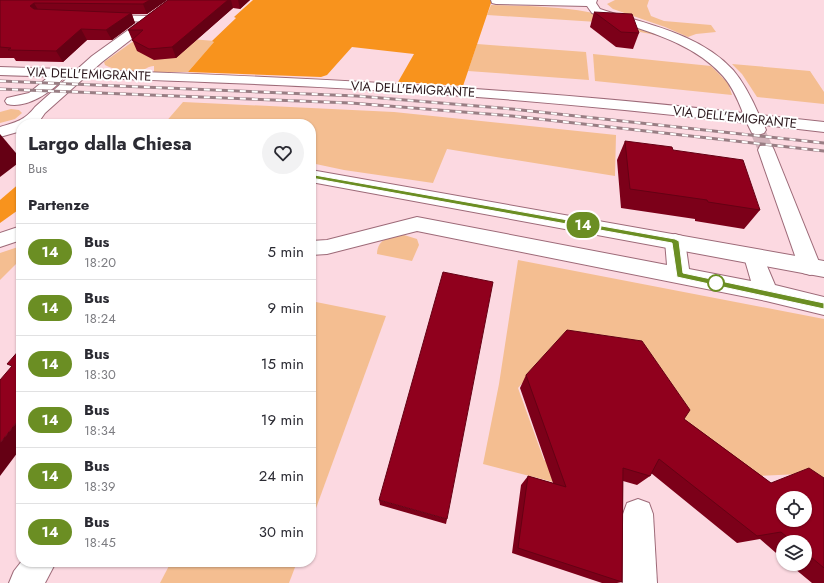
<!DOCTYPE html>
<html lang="it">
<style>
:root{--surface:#fff;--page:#f2f2f3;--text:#2b2b33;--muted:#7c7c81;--line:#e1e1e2}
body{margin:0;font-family:Jost,sans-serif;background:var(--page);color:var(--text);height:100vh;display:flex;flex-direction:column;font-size:15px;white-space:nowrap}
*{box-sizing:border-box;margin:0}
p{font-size:13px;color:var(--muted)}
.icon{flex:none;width:22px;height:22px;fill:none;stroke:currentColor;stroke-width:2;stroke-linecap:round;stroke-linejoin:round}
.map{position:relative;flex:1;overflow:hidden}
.panel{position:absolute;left:16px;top:119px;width:300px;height:448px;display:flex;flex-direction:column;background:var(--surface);border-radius:16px;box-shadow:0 1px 3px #0004}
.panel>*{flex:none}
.badge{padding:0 8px;border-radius:13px;font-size:14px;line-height:26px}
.fabs{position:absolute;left:776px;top:491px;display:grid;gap:8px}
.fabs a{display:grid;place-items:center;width:36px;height:36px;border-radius:50%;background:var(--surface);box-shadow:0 1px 3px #0004;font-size:20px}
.map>.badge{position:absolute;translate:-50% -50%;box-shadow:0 0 0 2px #fff}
h2{padding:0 12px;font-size:15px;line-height:36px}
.round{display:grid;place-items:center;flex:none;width:42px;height:42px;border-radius:21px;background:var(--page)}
.head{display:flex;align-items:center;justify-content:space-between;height:68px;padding:0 12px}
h1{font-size:19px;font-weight:700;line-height:30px}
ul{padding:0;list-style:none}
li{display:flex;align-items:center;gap:12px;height:56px;padding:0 12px;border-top:1px solid var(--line)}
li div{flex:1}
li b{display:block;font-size:15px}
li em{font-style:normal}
li .badge{min-width:44px;font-weight:700;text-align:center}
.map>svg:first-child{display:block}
</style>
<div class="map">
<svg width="824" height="583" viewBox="0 0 824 583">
<rect width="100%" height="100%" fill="#fcd9e1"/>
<!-- green -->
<g fill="#f4be91">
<polygon points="615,0 649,0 647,6 651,16 664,21 711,25 716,32 696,34 688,37 665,27 613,9 607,4"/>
<path d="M491,5C523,6 556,6 588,12C613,17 637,26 661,36L630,30L628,24L487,15Z"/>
<path d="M142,35L215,41L188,72H154V66C148,66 145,70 140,71C128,73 115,70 105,65L104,62Z"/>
<polygon points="477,44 586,52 589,80 468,71"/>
<polygon points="593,54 711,66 728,83 732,95 595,81"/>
<polygon points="732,64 810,71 824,92 824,104 757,97 742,74"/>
<polygon points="183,102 394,112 616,135 615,176 447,149 433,183 344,170 311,163 311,124 164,124"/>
<polygon points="11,109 19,110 22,113 15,119 0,123 0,112"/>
<path d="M404,235L417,239L419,245L412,261L377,254C377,238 392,236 404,235Z"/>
<polygon points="21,246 21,259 0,280 0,253"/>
<polygon points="518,260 824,319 824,488 801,474 758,476 691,428 638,347 561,340 518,388 544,460 568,466 569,486 483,464 499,384"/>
<polygon points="311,301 386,316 311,522"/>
<polygon points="171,562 297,562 289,583 160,583"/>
</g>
<!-- forest -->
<g fill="#f8931d">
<polygon points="253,0 492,0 463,86 398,82 414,54 352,47 327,75 321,77 188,72 214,42 212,41 236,18 234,17"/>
<polygon points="21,182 21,208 0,223 0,200"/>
</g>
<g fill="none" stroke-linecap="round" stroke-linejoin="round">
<!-- street-tunnel -->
<polyline stroke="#d2b2ba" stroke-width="15" stroke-dasharray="15 8" stroke-linecap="butt" points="758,132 766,150"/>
<defs>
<g id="street">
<path d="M491,0H597L596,3L600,9C645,24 699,33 733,70C744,83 752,99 759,115L824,122V132L764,125L766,130L764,133L758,135L752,133L747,123C616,108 485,96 354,89C236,82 118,79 0,75V67C248,75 496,85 743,113C738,100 732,86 723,76C690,39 637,29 592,13L587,6L496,4L492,3Z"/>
<polygon points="103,15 151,16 155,17 157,19 155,21 151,22 99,20 97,18 99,16"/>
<polygon points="766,145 772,146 774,150 821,267 817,273 810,275 803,273 799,267 758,150 760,146"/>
<polygon points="417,217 667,265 665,241 668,236 675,234 682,236 685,241 689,269 751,281 744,257 747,252 754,249 761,252 775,285 824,297 824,315 766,301 417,231 327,254 311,255 311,241 327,240"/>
<polygon points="21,226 21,240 0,247 0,233"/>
<polygon points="638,499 649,503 653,514 657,583 623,583 623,514 627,503"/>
<polygon points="21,562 56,562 45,583 9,583 14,571"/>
</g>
<g id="secondary">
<path d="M170,0H182L102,62L45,113L38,123L21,124V131L0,137V127C16,122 24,121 35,107L92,56Z"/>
<path d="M57,73L62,74L64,77C53,92 26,109 7,104L5,101L7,98L29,93L52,74Z"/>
<polygon points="311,170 824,261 824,277 311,182"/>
</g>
</defs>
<!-- street casing -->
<use href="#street" stroke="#9d6a78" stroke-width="2"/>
<!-- secondary casing -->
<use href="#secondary" stroke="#9d6a78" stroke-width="2"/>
<!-- street -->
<use href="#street" fill="#fff" fill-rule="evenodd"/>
<!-- secondary -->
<use href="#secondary" fill="#fff" fill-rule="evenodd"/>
<defs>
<g id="rail">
<polyline points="0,81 357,96 512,109 824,143"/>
<polyline points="0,89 351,103 512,116 824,151"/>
</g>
</defs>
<!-- rail casing -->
<use href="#rail" stroke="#997e84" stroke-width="3"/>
<!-- rail -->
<use href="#rail" stroke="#fff" stroke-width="2" stroke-dasharray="6" stroke-linecap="butt"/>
</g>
<!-- wall -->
<g fill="#7c0019">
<polygon points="0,0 167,0 147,14 132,14 135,23 112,40 87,40 63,62 16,61 14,58 0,58"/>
<polygon points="168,0 250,0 240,9 233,8 176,58 154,60 137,51 128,30"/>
<polygon points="594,12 639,33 633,49 616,47 590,27"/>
<polygon points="625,141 673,150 760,210 744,229 695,221 695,219 621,208 617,160"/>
<polygon points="526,375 684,419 771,483 824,478 824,583 812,583 789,564 805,564 805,542 783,542 783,559 760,539 737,543 651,473 650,476 637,485 623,481 622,582 617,583 602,583 512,553 521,485 528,476 553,483 520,388"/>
<polygon points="379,500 447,519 446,524 380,505"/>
</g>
<!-- shaded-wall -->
<g fill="#650014">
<polygon points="150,0 167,0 147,14 143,4"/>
<polygon points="228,0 231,0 233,8 176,58 172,47"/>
<polygon points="238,0 250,0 240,9"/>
<polygon points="34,3 40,13 36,16 30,6"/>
<polygon points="131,13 135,23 112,40 106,30"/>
<polygon points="81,29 87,40 63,62 56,51"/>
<polygon points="0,134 21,159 21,161 0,177"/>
<polygon points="21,417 21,448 0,476 0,443"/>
</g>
<!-- building -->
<g fill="#90001d" stroke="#650014" fill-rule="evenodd">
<polygon points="0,0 150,0 143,4 34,3 30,6 34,9 131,13 106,30 81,29 56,51 8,50 11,48 0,47"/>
<polygon points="168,0 228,0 172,47 149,49 132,40 143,30 128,30"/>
<polygon points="594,12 632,14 639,33 621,32"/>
<polygon points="625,141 672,147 673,150 743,160 760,210 708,202 707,200 630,189"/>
<polygon points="443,272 493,282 447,519 379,500"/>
<path d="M567,330L642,341L690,410L684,419L771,483L809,468L824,478V568L805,552V542H793L781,532L757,536L659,459L650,476L623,468L622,582L518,548L528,476L566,487L526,375ZM783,498H805V520H783Z"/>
<polygon points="21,348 21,417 0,443 0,380 12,366 7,364"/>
</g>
<!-- line -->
<polygon fill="#6b8e23" stroke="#fff" points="309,174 675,239 679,241 683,273 824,303 824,309 677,277 672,243 311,178 309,177"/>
<!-- markers -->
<circle fill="#fff" stroke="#6b8e23" stroke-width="2" cx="716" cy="283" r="8"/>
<g text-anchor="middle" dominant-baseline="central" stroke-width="4" stroke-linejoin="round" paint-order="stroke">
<!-- far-street labels -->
<g font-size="13" fill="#2b171c" stroke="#fff">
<text transform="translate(89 74) rotate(2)">VIA DELL'EMIGRANTE</text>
<text transform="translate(413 89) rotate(3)">VIA DELL'EMIGRANTE</text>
<text transform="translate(735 117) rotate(6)">VIA DELL'EMIGRANTE</text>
</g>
</g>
</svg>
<div class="fabs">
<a><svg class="icon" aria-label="locate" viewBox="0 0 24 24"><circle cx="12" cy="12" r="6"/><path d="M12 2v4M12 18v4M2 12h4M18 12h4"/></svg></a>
<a><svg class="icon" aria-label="layers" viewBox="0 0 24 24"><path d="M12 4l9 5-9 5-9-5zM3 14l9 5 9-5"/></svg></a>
</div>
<b class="badge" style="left:583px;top:225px;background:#6b8e23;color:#fff">14</b>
<section class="panel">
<div class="head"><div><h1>Largo dalla Chiesa</h1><p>Bus</p></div><a class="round"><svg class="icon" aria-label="heart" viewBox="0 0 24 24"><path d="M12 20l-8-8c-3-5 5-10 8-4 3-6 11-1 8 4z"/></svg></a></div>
<h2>Partenze</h2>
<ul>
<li><span class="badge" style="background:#6b8e23;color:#fff">14</span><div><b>Bus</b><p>18:20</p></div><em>5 min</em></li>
<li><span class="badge" style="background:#6b8e23;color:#fff">14</span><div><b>Bus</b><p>18:24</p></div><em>9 min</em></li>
<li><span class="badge" style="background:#6b8e23;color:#fff">14</span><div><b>Bus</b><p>18:30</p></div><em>15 min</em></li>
<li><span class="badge" style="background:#6b8e23;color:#fff">14</span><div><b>Bus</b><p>18:34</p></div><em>19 min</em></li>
<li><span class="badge" style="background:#6b8e23;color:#fff">14</span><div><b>Bus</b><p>18:39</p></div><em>24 min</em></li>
<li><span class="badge" style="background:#6b8e23;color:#fff">14</span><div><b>Bus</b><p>18:45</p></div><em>30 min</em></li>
</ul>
</section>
</div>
